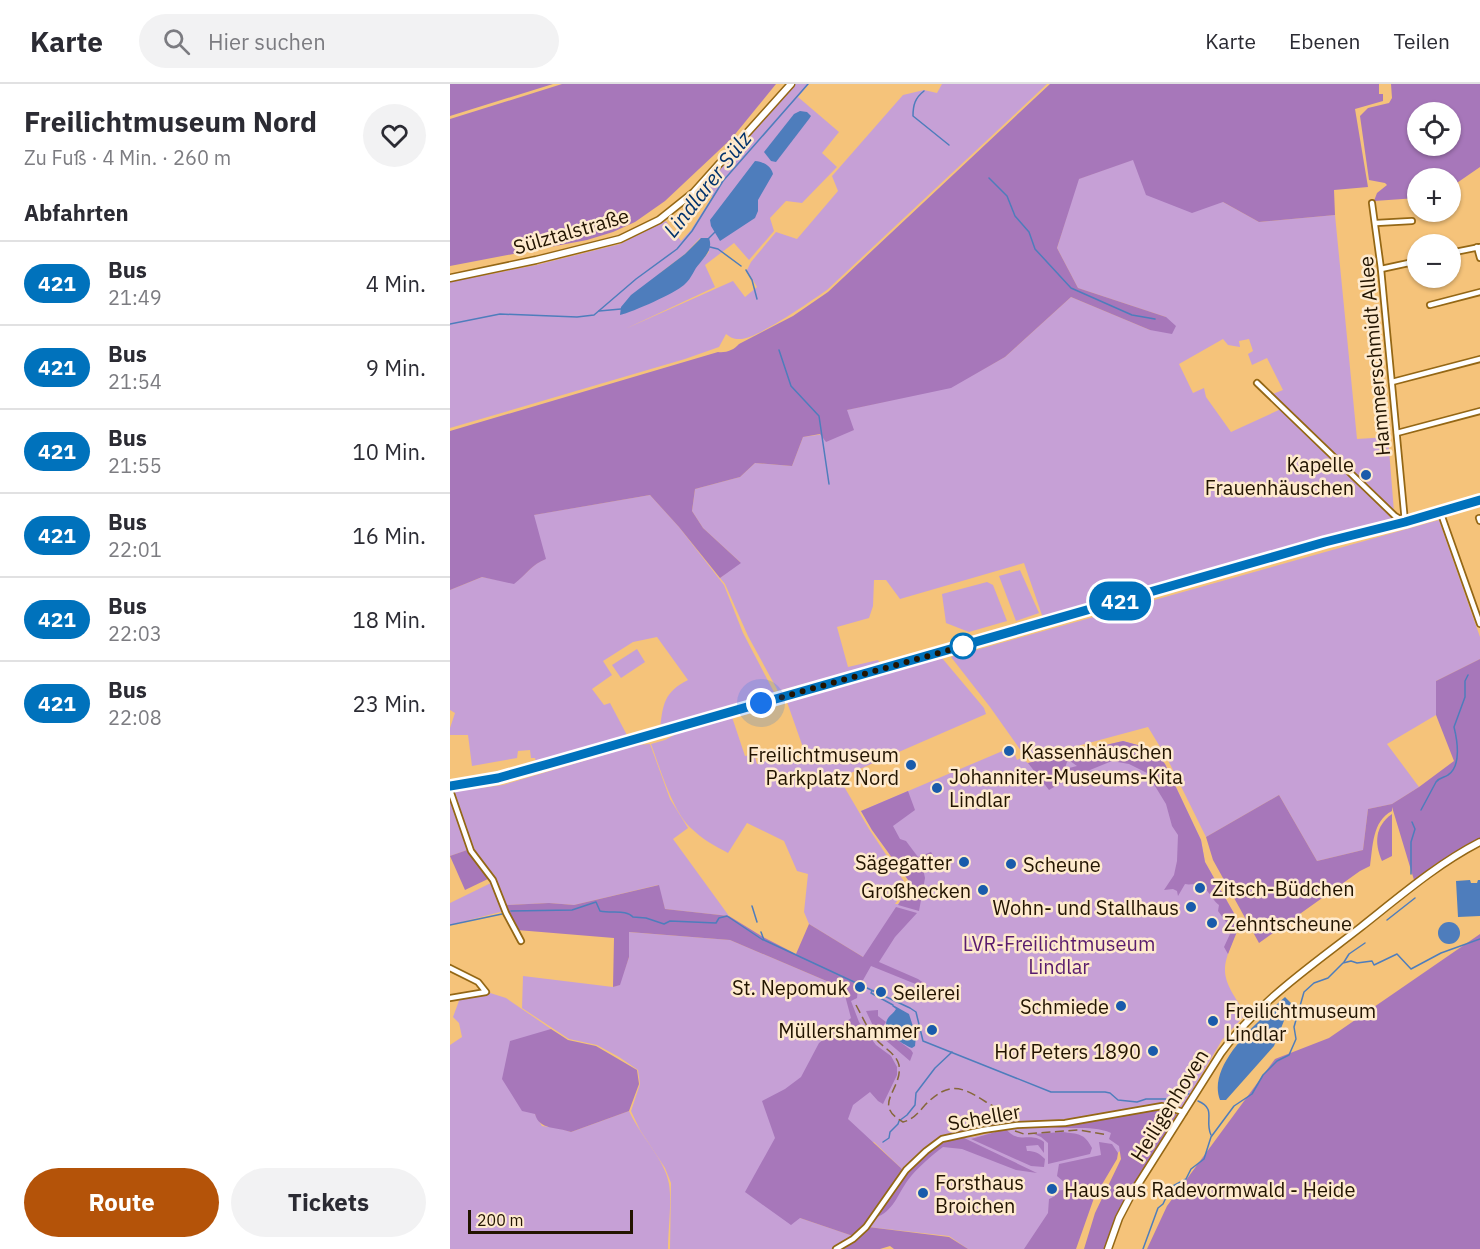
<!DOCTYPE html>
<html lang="de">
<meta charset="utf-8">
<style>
:root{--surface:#fff;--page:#f2f2f3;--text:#2b2b33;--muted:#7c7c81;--line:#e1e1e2;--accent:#b45309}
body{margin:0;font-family:"IBM Plex Sans",sans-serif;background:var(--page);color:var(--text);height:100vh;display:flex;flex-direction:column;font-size:22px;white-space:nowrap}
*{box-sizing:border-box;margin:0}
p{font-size:20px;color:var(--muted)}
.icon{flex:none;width:33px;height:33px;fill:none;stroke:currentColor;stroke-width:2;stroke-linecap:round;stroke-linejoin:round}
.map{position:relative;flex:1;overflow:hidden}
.sheet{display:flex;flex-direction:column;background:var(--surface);width:450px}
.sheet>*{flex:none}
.badge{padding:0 12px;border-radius:20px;font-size:21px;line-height:39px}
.fabs{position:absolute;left:957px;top:18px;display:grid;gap:12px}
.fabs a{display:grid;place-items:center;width:54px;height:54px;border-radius:50%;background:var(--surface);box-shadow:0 2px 4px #0004;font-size:30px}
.scale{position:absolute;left:18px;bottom:15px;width:165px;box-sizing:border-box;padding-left:6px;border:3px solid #221400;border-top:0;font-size:16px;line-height:21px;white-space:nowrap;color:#221400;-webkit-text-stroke:4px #feeace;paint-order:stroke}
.you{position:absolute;width:30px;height:30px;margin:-15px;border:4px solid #fff;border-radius:50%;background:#1a73e8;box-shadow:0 0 0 9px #1a73e833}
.map>.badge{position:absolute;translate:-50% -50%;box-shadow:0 0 0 3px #fff}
h2{padding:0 24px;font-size:22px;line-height:54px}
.round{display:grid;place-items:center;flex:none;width:63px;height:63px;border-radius:32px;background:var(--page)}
.overview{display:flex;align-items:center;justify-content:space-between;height:102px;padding:0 24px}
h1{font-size:28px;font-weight:700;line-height:45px}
.button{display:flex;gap:12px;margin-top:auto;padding:12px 24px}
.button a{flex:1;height:69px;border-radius:36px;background:var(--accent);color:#fff;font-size:24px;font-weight:700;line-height:69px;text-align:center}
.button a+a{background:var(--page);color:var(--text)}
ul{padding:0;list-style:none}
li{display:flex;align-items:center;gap:18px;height:84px;padding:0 24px;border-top:2px solid var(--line)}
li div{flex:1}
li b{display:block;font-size:22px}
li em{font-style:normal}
li .badge{min-width:66px;font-weight:700;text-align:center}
header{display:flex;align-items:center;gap:36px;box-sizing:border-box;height:84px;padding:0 30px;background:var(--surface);border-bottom:2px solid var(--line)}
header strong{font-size:28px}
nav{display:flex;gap:33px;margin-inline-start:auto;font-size:21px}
.search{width:420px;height:54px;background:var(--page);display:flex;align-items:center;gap:15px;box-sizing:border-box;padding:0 21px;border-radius:33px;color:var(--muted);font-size:22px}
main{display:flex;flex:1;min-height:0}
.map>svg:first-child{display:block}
</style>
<header>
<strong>Karte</strong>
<div class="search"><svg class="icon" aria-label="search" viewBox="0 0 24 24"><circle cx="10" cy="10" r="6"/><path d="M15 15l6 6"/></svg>Hier suchen</div>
<nav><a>Karte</a><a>Ebenen</a><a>Teilen</a></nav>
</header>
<main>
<section class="sheet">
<div class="overview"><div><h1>Freilichtmuseum Nord</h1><p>Zu Fuß · 4 Min. · 260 m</p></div><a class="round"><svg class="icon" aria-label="heart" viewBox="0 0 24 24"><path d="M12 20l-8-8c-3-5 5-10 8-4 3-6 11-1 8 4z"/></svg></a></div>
<h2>Abfahrten</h2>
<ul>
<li><span class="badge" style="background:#0072bc;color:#fff">421</span><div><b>Bus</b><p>21:49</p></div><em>4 Min.</em></li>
<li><span class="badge" style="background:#0072bc;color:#fff">421</span><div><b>Bus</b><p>21:54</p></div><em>9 Min.</em></li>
<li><span class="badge" style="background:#0072bc;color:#fff">421</span><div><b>Bus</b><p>21:55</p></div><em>10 Min.</em></li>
<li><span class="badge" style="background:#0072bc;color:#fff">421</span><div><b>Bus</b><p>22:01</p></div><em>16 Min.</em></li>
<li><span class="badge" style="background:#0072bc;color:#fff">421</span><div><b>Bus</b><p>22:03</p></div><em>18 Min.</em></li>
<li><span class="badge" style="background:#0072bc;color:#fff">421</span><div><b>Bus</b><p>22:08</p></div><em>23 Min.</em></li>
</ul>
<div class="button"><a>Route</a><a>Tickets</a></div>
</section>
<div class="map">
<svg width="1030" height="1165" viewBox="0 0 1030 1165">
<rect width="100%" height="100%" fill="#f5c37a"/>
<!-- green -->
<g fill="#c6a0d6" fill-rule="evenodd">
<path d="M344,0H359L348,13L389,48L372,69L387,83L352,119L336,117L320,134L324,147L299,176L284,159L255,181L265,203L175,245L283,197L295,213L307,203L297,186L301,178L326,148L347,155L388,107L382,92L453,11L474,6L487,9L492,0H597L377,206C361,217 306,256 289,255C283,255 280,253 276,250L269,263L235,275L0,344V198L86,181L170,160L216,137L231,157L241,146L262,113L257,101L314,32ZM250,154L259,168L247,182L210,189L235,170Z"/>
<polygon points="684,75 773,118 809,138 885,131 907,355 938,353 944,428 820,311 833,306 817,274 802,281 798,270 803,267 799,255 789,257 790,263 778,261 773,255 729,280 743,309 754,304 756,313 781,348 831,325 943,432 942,437 594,537 574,479 450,515 436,496 424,496 423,522 419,534 387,543 398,583 428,576 430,580 328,607 298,552 275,500 270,494 290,478 253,444 242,427 245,405 290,393 305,379 342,382 353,353 403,346 396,326 501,303 555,273 621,213 700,246 716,233 628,204 607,164 628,95"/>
<path d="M200,411L229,443L274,501L293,549L326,612L210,645C213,620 214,608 238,596L207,553L183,558L153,577L162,591L142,605L154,621L160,619L179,655L87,681L85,674H81L80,666L68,667L67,674L22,682L18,651H0V644L5,629L0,626V506L32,493L64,499C76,491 82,480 95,475L83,431Z"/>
<polygon points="989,436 1030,553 1030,575 986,597 986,631 937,660 969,703 942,720 918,725 913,766 867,777 829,711 756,753 718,676 698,643 579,675 574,671 540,623 501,573"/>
<polygon points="570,486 589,529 566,537 549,492"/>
<polygon points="537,498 543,501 557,537 519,548 496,539 492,510"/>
<polygon points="187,565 195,578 171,594 162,581"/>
<path d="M492,574L534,624L536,630L389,694L419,745L457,802L445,820H448L461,800L422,746L411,727L562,663L567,676L571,674L578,679L673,657L702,665L715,680L751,756L755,778L790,840C771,886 767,888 796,930L772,956L732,1024L715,1019L600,1038L565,1039L510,1048L491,1053L453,1086L424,1058L325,1054L350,1134L403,1152L383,1165H220L221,1099L215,1084L190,1046L181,1027L190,1000L188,986L169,973L147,961L119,955L72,924L73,892L163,903L169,901L179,873L178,848L280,856L393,904L413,873L359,840L354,828L358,790L347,787L334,757L297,739L278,769C265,762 252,755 242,745C223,729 210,684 201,660L215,656L230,648L282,633L295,672L304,670L307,680L334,671L337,679L356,672L337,618Z"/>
<polygon points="200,660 220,715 238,744 223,755 279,832 215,825 208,801 124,821 99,819 56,821 46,796 22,767 1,708 53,701 187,661"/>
<polygon points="0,708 20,765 0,772"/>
<polygon points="43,798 54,827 0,841 0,819"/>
<path d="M37,908L56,914L101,945L95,948L85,1030L92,1042L109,1044L121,1048L179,1027C189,1050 216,1077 219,1100C222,1119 218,1145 218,1165H0V961L12,953L9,939L3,933L10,914Z"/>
<polygon points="674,1031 675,1063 613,1113 577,1165 518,1165 499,1152 418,1143 477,1069 493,1057 510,1052 523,1053 568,1042 600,1043"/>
</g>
<!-- forest -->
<g fill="#a777ba" fill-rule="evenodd">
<polygon points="0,0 103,0 0,32"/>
<polygon points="112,0 326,0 282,54 215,117 185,138 163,148 137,156 0,182 0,35"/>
<path d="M600,0H929V10H933V17L905,25L918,103L884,106L885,131L809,138L773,118L742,129L696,111L683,76L629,95L607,164L628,204L716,233L726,242L722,250L700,246L621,213L555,273L501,304L397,326L404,346L376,358L370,350L353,353L342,382L305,379L290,393L245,405L242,427L253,444L291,479L270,494L229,443L200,411L84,431L96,475C82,480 76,491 64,500L32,493L0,506V347L268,268C276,269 284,266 289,260L343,232L378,208Z"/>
<path d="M941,0H1030V83L1001,103L1000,94H968L967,114L924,117L927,109L937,101L935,99L919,96L910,32L918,24L939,19L942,14ZM968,28H1000V62H968Z"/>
<path d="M1030,575V755L987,779L964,796L942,723V727C922,737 923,763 920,782L910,787L809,859L763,776L756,753L829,711L867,777L913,766L918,725L942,720L969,703L1004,677L986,631V597Z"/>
<path d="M673,657L702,665L715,680L751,756L755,778L790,840L778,870L774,863L780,850L776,838L768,827L769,821C761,815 757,801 746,800C742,800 739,801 735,800L728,812L727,807L723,805L714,806L724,791L727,777L728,751L722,742L716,720L697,689L679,680L662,677L618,695L619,684L627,682L620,677L617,678L613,690L614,697L599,706L578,679Z"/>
<polygon points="458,707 465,726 443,742 450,755 456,757 468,773 481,768 486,776 472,780 475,794 469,827 448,821 461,800 422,746 411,727"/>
<path d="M942,730V772L932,777C924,759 925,742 942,730Z"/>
<polygon points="20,765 40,794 15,806 0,772"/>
<polygon points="209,801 215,825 279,832 313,853 346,870 359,840 413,873 446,823 467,829 445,853 429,878 468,895 478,902 473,903 421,882 408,905 407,914 401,917 409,938 426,961 441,972 447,983 447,991 433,1020 428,1017 420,1008 403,1021 398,1035 453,1086 418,1137 403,1152 350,1134 341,1141 295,1108 325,1054 312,1017 335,1005 351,993 369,959 401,934 393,904 280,856 179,848 179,873 170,901 163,903 164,854 67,846 56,821 99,819 124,821"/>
<polygon points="1030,850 1030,1165 697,1165 717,1122 825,975 879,954"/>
<polygon points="428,926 428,932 436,938 433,942 434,946 461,966 463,969 460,977 426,948 416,927"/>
<path d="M101,945L118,956L146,962L187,986L189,1000L179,1027L121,1048C107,1043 89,1046 85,1030L72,1027L52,995L60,957Z"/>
<path d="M714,1025L727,1030C701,1078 672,1110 655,1165H634L645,1129L671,1075L669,1062L659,1055L661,1049C642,1041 620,1046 600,1043Z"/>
<path d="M556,1045C569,1061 580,1047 594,1058V1069L588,1061L576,1062L577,1067C585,1067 589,1069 595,1075L594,1083L581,1082L521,1055Z"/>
<path d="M612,1048C629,1050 634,1049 642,1064L640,1070L598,1080V1059L591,1053L584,1050Z"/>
<path d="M510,1052L587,1089L566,1086L512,1065L493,1063C481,1072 467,1084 458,1096C447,1111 444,1127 425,1134C448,1101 470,1064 510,1052Z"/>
<polygon points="649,1058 662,1060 668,1069 667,1075 644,1114 626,1165 574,1165 598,1129 599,1115 605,1112 605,1107 613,1106 614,1098 607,1092 609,1080 651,1071"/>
<polygon points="418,1143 499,1153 518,1165 444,1165 440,1162 430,1165 389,1165"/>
</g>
<!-- water -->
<g fill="#4e7dbc">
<polygon points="350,27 357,28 361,32 359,35 326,78 321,77 314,68 344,30"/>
<path d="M305,77C314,78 321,82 323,90L308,116V127L305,134L270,157L261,142L260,136Z"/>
<path d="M251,154H259C263,165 256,171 250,179C243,186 243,193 234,201C225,209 183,228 170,231L171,223L181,211L235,170Z"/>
<polygon points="1020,796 1021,799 1027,799 1028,796 1030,796 1030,832 1008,833 1006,797"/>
<circle cx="999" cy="849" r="11"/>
<path d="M835,913L841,919L824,962L776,1016H770C756,980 811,935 835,913Z"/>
<path d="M443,921L459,930L466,952L465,962L462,964C455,961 435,950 436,941C436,932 443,931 446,925L442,922Z"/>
</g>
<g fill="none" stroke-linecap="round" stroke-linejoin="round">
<!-- stream -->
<g stroke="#4e7dbc" stroke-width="1.5">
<path d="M474,7C465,14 463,21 463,32L499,61"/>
<polyline points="539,94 557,112 565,132 579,148 585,165 621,204 682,231 705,235"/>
<polyline points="258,155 265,148"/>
<polyline points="260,163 268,165 291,182"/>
<polyline points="296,186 302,196 307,215"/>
<polyline points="149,227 171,225"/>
<polyline points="0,240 50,230 127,233 144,231 186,195 227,165 242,147 273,97 358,0"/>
<polyline points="329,266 341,302 369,332 379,400"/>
<path d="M971,726L986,698C990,693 994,694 998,691C1012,682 1007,655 1004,643L1015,613V597L1018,591"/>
<polyline points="961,790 961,758 965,745 962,738"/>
<polyline points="302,822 307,838"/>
<path d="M61,827L122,826L146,818L150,827C162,830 176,825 183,833L196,834L214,840L220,837L266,839L269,834L277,832L313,856"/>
<polyline points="937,836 965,814"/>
<polyline points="0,841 52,830"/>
<polyline points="311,848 314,856 460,924 466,928 473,957 601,1008 655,1008 660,1009 668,1016 687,1018 696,1015 719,1015 728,1009"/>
<polyline points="894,878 899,870 915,859"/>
<polyline points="422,907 421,909 443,921"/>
<polyline points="732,1009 739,1010"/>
<path d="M748,1017C767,1025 754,1036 761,1051"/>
<polyline points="433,1058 439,1054 440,1048 448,1040 449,1037 457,1031 465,1021 466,1009 485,984 502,968"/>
<polyline points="693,1165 708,1124 713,1120 721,1103 736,1095 741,1085 754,1075 761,1053 784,1022 802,1010 813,991 827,977 839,971 846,955 844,943 854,908 864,899 878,894 893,879 901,877 907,879 922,877 924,881 947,870 961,885 991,869 1030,855"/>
</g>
<defs>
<g id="street">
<polyline points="922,119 931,185 955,438"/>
<polyline points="926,139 962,137"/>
<polyline points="1027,163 1030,174"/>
<polyline points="1000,169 1030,163"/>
<polyline points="931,185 968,177"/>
<polyline points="980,221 1030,208"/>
<polyline points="942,298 1030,275"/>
<polyline points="807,299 945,432 955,438"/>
<polyline points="947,349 1030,327"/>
<polyline points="990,427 1030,540"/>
<polyline points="1029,434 1030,437"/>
<polyline points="0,706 21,767 43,796 56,829 71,857"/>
<polyline points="0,884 28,898 36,908 0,914"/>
<polyline points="386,1165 403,1155 416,1143 456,1086 476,1067 492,1055 533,1046 567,1041 615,1039 712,1022 734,1028"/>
</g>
<g id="secondary">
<polyline points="0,194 86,176 170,155 209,136 244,108 341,0"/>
<polyline points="0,702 48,694 98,680 875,458 955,438 1030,416"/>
<path d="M658,1165L669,1134L680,1113L771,969C810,916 860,883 911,843C949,813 987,780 1030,758"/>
</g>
</defs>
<!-- street casing -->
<use href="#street" stroke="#946715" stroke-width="8"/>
<!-- secondary casing -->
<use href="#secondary" stroke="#946715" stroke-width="9"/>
<!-- street -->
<use href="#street" stroke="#fff" stroke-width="4.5"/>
<!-- secondary -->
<use href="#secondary" stroke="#fff" stroke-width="6"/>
<!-- rail -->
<g stroke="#86673a" stroke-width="1.5" stroke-dasharray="9 4.5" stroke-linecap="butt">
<path d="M406,921C412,932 417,944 425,954C432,963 446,969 449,981C453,1006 421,1020 453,1038C464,1035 468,1029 475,1021C498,998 510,1001 536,1018C545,1023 556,1028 561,1038"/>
<polyline points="565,1047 574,1050 629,1046 658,1051"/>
</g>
</g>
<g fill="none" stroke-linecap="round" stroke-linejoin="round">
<defs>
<polyline id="line" points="0,702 48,694 98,680 875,458 955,438 1030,416"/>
</defs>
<!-- line casing -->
<use href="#line" stroke="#fff" stroke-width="14"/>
<!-- line -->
<use href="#line" stroke="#0072bc" stroke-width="9"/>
<!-- walk -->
<polyline stroke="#221400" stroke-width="6" stroke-dasharray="0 10.8" points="311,619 517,561 513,562"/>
</g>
<!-- markers -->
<g fill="#195bab" stroke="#feeace" stroke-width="2">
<circle cx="916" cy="391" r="6"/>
<circle cx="559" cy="667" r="6"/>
<circle cx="461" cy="681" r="6"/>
<circle cx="487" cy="704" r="6"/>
<circle cx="514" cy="778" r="6"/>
<circle cx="561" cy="780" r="6"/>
<circle cx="750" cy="804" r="6"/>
<circle cx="533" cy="806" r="6"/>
<circle cx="741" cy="823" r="6"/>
<circle cx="762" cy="839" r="6"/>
<circle cx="410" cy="903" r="6"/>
<circle cx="431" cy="908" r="6"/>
<circle cx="671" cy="922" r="6"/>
<circle cx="763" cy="937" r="6"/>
<circle cx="482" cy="946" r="6"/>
<circle cx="703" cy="967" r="6"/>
<circle cx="602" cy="1105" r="6"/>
<circle cx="473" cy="1109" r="6"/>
</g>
<circle fill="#fff" stroke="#0072bc" stroke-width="3" cx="513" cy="562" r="12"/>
<g text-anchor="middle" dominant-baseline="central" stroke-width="5" stroke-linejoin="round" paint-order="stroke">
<!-- street labels -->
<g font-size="20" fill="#221400" stroke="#feeace">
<text transform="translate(121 147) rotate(-16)">Sülztalstraße</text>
<text transform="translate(924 272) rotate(-95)">Hammerschmidt Allee</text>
<text transform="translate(719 1021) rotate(-58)">Heiligenhoven</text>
<text transform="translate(534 1033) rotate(-10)">Scheller</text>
</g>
<!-- poi labels -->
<g font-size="20" fill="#221400" stroke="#feeace" text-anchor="end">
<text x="904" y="380">Kapelle<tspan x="904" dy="23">Frauenhäuschen</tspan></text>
<text x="571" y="667" text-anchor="start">Kassenhäuschen</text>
<text x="449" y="670">Freilichtmuseum<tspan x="449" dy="23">Parkplatz Nord</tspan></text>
<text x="499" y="692" text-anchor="start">Johanniter-Museums-Kita<tspan x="499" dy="23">Lindlar</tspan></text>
<text x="502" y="778">Sägegatter</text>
<text x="573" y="780" text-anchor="start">Scheune</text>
<text x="762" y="804" text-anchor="start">Zitsch-Büdchen</text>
<text x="521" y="806">Großhecken</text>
<text x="729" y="823">Wohn- und Stallhaus</text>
<text x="774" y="839" text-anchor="start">Zehntscheune</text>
<text x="398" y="903">St. Nepomuk</text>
<text x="443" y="908" text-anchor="start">Seilerei</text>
<text x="659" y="922">Schmiede</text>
<text x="775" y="926" text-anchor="start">Freilichtmuseum<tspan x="775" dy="23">Lindlar</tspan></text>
<text x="470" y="946">Müllershammer</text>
<text x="691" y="967">Hof Peters 1890</text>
<text x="485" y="1098" text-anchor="start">Forsthaus<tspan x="485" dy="23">Broichen</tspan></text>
<text x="614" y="1105" text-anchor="start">Haus aus Radevormwald - Heide</text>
</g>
<!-- park labels -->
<g font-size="20" fill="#591c6d" stroke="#feeace">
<text x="609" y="859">LVR-Freilichtmuseum<tspan x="609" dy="23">Lindlar</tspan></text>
</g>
<!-- water labels -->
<g font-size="21" font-style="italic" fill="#00326c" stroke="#feeace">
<text transform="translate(257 100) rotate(-52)">Lindlarer Sülz</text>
</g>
</g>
</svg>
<div class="fabs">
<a><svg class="icon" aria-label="locate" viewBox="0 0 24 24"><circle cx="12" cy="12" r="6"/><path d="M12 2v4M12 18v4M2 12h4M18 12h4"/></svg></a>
<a>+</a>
<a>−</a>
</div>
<div class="scale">200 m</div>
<div class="you" style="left:311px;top:619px"></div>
<b class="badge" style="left:670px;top:517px;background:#0072bc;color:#fff">421</b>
</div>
</main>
